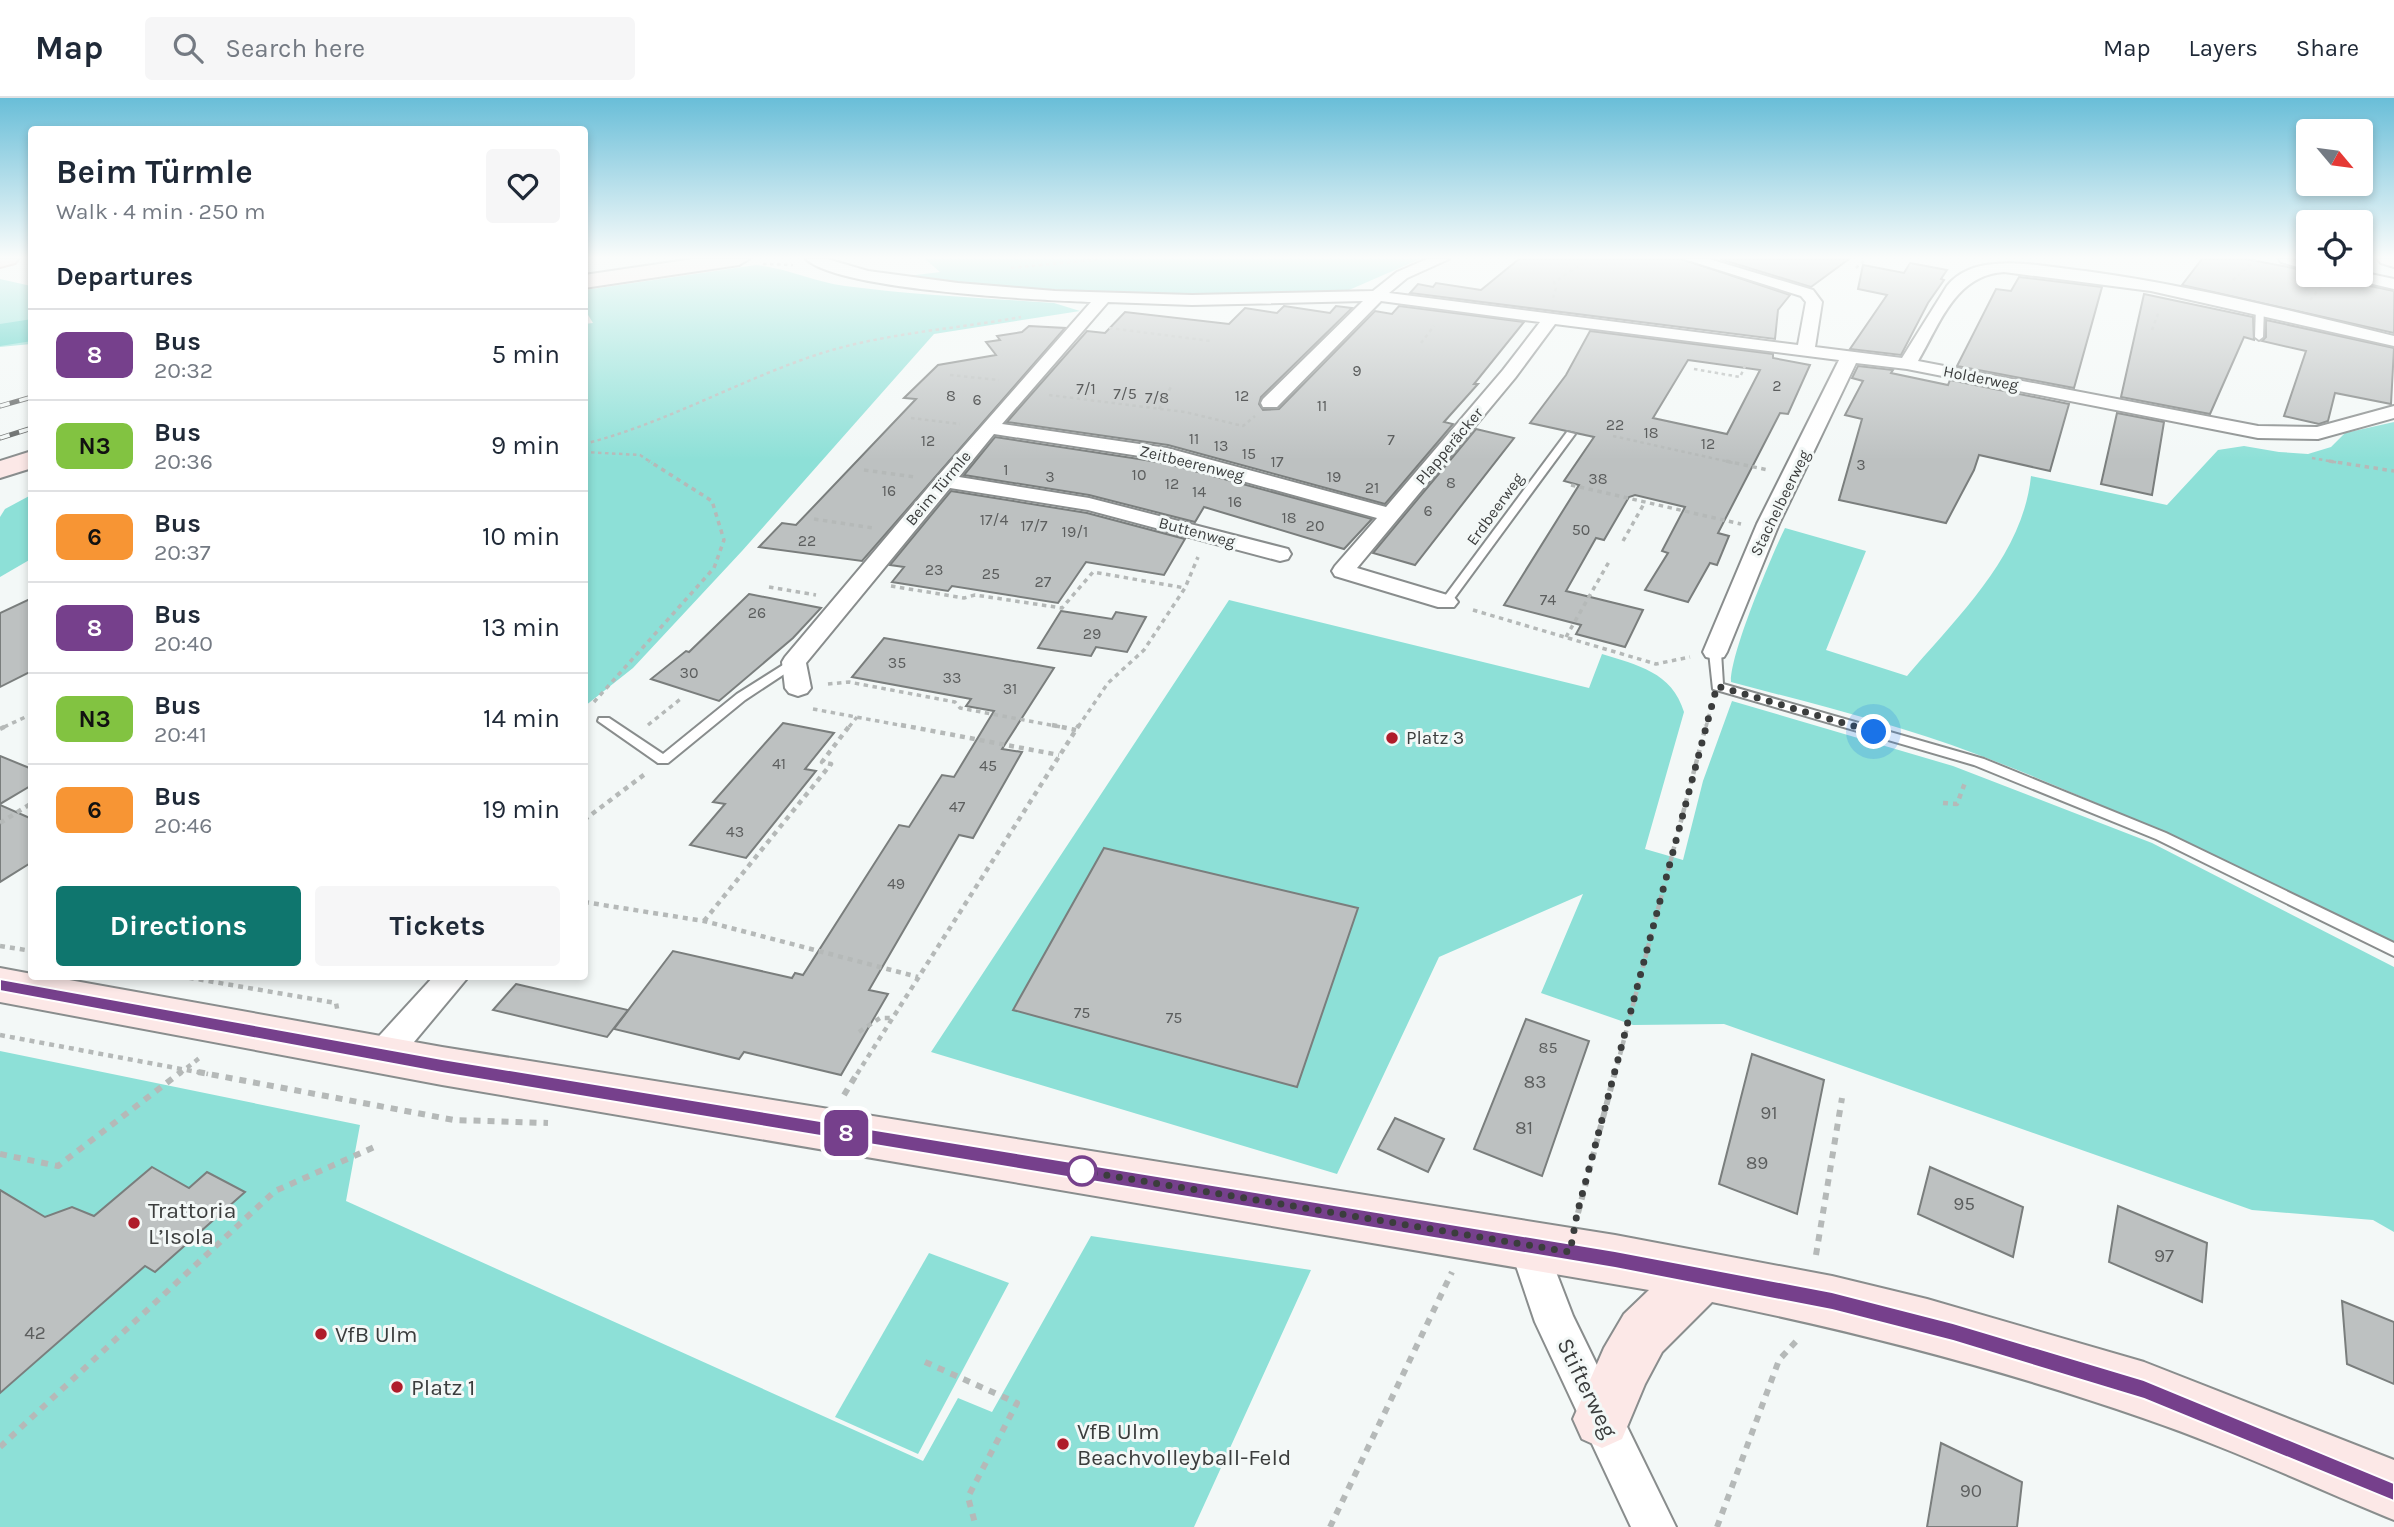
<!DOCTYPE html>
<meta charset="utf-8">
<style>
:root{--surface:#fff;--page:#f6f6f7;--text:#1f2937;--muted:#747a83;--line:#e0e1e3;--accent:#0f766e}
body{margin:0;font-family:Karla,sans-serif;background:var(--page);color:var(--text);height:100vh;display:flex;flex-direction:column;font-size:26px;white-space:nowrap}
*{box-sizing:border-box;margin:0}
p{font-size:23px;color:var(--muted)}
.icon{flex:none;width:38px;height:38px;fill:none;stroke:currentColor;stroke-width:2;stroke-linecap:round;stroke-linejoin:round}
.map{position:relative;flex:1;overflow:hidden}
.panel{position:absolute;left:28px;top:28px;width:560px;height:854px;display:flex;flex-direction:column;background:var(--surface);border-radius:7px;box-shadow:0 4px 10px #0003}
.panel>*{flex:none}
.badge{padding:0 14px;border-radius:10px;font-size:24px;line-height:46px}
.needle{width:46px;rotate:119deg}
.buttons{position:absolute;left:2296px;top:21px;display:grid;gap:14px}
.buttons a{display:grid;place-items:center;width:77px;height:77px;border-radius:7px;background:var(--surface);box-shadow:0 4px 10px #0003;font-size:35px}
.you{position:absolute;width:35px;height:35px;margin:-18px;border:5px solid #fff;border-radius:50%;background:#1a73e8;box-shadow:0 0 0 10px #1a73e833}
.map>.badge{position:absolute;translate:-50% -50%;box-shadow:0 0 0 4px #fff}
h2{padding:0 28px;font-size:26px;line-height:63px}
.round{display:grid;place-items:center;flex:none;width:74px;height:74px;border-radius:7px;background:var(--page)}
.headline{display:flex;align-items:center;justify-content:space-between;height:119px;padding:0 28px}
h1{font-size:33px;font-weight:700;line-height:52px}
.action{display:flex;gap:14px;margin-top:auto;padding:14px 28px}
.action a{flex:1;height:80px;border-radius:7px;background:var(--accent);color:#fff;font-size:28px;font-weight:700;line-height:80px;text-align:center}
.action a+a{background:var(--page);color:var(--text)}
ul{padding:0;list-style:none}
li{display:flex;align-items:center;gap:21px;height:91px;padding:0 28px;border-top:2px solid var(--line)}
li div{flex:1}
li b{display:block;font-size:26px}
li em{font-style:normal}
li .badge{min-width:77px;font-weight:700;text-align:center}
header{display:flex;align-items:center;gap:42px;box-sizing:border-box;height:98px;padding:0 35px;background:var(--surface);border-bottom:2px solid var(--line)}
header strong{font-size:33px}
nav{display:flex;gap:38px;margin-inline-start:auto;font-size:24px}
.search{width:490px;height:63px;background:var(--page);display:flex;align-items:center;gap:18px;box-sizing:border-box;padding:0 24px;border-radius:7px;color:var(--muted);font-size:26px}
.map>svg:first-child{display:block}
</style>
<header>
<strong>Map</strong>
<div class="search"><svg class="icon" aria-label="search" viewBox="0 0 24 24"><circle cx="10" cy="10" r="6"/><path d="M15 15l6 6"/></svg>Search here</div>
<nav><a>Map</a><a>Layers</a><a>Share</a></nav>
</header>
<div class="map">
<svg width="2394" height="1429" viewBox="0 0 2394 1429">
<rect width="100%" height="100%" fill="#f3f8f7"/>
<!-- green -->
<g fill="#8de0d7">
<polygon points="925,161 1420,161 1349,192 1278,195 1080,196 900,179 940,174"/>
<path d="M756,167C787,170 814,184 845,188C914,197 985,200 1054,205L1080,213L934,236L742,453L633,570L585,608L584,226L593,225L585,212V192Z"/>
<polygon points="0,181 31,188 31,246 0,249"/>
<path d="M2394,324V844C2256,778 2119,710 1976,656C1896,626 1814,606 1731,584C1730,556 1771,459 1785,430L1866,453L1826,552L1907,578C1957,519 2023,458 2031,378L2167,407L2218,352L2244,348L2279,354L2308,356L2331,349L2345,335Z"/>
<polygon points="31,397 31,461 0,479 0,419 5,411"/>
<path d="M1229,502L1589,590L1602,556C1637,567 1672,574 1684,614L1645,751L1683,762L1703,683L1732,603L1953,668L2152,745L2394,869V1134L2373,1122L2252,1112L1724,926L1633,927L1541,895L1583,796L1439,859L1337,1076L931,954Z"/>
<polygon points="0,953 360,1027 346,1103 923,1363 958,1300 992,1314 1091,1138 1311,1172 1194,1429 0,1429"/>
<polygon points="929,1155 1009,1185 918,1356 835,1319"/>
</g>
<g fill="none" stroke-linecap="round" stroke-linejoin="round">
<!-- river -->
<polygon fill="#4acdc1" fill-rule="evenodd" points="32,221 32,243 0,248 0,226"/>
</g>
<!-- building -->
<g fill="#bdc1c1" stroke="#7a7e7d" stroke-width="2" fill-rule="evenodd">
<polygon points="1519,161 1682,161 1790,197 1778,212 1775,241 1410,195 1418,186 1433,189 1436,185 1481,192"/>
<polygon points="1720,161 1849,161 1811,189"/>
<polygon points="2202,161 2246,161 2293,170 2308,174 2308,177 2341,177 2346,183 2394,193 2394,235 2182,187"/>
<polygon points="1910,165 1947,172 1941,181 1944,182 1928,205 1901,257 1850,251 1887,197 1858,191 1863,167 1904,175"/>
<polygon points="2019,179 2102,189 2074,290 1957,268 1996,191 2011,193"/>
<polygon points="2144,196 2253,219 2254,242 2244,239 2210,316 2121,299"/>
<polygon points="1284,208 1330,215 1336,208 1352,210 1261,299 1259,306 1263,312 1279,311 1375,213 1392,216 1399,208 1524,224 1474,286 1478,286 1444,324 1453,326 1385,406 1168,347 1007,324 1087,233 1105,235 1125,214 1229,226 1245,210 1277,215"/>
<polygon points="2266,222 2394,250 2391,306 2335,295 2328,323 2319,326 2284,318 2306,253 2262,243 2266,239"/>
<polygon points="1029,228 1065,230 862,463 759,449 782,425 796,427 916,301 904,300 938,267 996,257 986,244 1000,242 997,238 1022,234"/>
<path d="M1590,233L1773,256V260L1810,267L1788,316L1780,315L1718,435L1729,438L1717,467L1710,465L1688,504L1645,492L1668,455L1662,453L1685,409L1635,397L1629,399L1604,442L1596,440L1566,493L1643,512L1625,549L1576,536L1581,527L1504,507L1579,387L1564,383L1594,339L1530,325L1566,277ZM1688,262L1760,272L1727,336L1653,320Z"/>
<polygon points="1858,268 1893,272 1891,275 1948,287 1950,282 2069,306 2050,373 1979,357 1974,372 1946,425 1839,402 1862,321 1845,317 1863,283 1852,280"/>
<polygon points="2117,315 2164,324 2152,397 2101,386"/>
<polygon points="1476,331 1514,340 1415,467 1373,455"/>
<polygon points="995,339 1165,365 1372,421 1344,451 1204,409 1195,424 1089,397 964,377"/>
<polygon points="951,393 1087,415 1185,441 1164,477 1086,464 1058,505 952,488 948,493 892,484 904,469 890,467"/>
<polygon points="749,496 821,510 793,540 719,603 651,581 686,553 689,554"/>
<polygon points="32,500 32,573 0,589 0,515"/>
<polygon points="1061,513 1112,521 1116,514 1146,519 1127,554 1096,549 1091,558 1038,550"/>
<polygon points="884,540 1054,570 1002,651 1022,654 973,740 959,737 869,892 888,896 841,977 744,954 739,961 614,931 673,853 792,880 795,875 803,877 899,727 909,729 942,677 954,679 994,613 966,608 971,601 852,579"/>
<polygon points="783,625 834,635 805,671 816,673 746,760 690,747 725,706 713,704"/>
<polygon points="0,658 32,671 32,687 0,706"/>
<polygon points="0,707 32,721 32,764 0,784"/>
<polygon points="1104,750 1358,810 1297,989 1013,912"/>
<polygon points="516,886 628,912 607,939 493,912"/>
<polygon points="1526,921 1589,943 1542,1078 1474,1051"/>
<polygon points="1752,956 1824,982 1797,1116 1719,1086"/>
<polygon points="1395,1020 1444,1041 1428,1074 1378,1051"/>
<polygon points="152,1069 189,1090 207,1074 245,1094 155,1174 145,1168 0,1295 0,1092 45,1119 72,1109 94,1118"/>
<polygon points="1930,1069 2023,1109 2013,1159 1918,1116"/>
<polygon points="2118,1108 2207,1145 2202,1204 2109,1164"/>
<polygon points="2342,1203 2394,1224 2394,1286 2347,1266"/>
<polygon points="1941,1345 2022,1384 2017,1429 1927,1429"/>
</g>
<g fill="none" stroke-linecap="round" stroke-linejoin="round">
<defs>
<g id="lane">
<polygon points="2260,207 2264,209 2263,239 2259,242 2255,239 2256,209"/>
<polygon points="1567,334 1575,336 1450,506 1442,506 1442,502"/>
<polygon points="1715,550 1721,554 1723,586 1984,661 2166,735 2394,845 2394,858 2156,741 1974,667 1713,591 1709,554"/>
<polygon points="794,560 798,561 800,564 798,567 745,602 668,665 658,665 598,623 599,620 609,620 663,656 737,596"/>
</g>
<g id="street">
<path d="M806,161H827L868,173L958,185L1055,193L1192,197L1373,193L1397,174L1427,161H1449L1407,180L1389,195L1798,247L1806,204L1801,198L1684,161H1709L1813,192L1822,204L1815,249L1902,260L1947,188C1958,174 1976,167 1994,166C2024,163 2055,170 2085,173C2189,187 2292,213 2394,238V248L2151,193L2004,174C1955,177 1940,226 1918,263L2258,328L2317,329L2394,308V320L2318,341L2258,340L1907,271L1856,265L1779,426L1727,554L1724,559L1715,561L1706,559L1703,554L1757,426L1839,262L1555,226L1515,280L1357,470L1454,499L1458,504L1454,509H1438L1335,478L1332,473L1335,468L1377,420L1166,362L994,336L959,379L1089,400L1288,451L1291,456L1288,461L1280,463L1088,412L950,390L806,565L811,590L807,595L798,598L789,595L785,590L782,564L785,559L937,379L1091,204C1040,202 838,192 806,161ZM1363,203L1263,301L1261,305L1263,309H1277L1381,203L1540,224L1503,272L1386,409L1167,350L1002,326L1108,204L1192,207Z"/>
<polygon points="2279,161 2308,162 2308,172 2281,164"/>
<polygon points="2361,174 2394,181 2394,191 2347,180 2344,177 2361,177"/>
<polygon points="434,878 469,878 394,968 382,972 370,968 365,958 370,948"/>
<polygon points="1528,1130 1541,1135 1573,1218 1676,1429 1631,1429 1535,1224 1509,1147 1515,1135"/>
</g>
<g id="secondary">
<polygon points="693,161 749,161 739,167 584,190 584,177"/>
<polygon points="2378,161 2394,161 2394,169 2381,165"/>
<polygon points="32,353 32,370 0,380 0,363"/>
<path d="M0,870L32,876V878H47L442,949L1615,1137L1832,1178L1927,1201L2144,1264L2394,1362V1422C2311,1388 2228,1349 2143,1320C2002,1271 1858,1234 1712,1204L1662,1254L1645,1286L1622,1341L1602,1350L1582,1341L1573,1321L1604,1250L1624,1216L1649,1192L442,987L0,904Z"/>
</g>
<polygon id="primary" points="0,161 18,161 15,165 0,169"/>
</defs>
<!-- lane casing -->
<use href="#lane" stroke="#898d8d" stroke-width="4"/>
<!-- street casing -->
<use href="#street" stroke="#898d8d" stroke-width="4"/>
<!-- secondary casing -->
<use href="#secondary" stroke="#898d8d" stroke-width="4"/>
<!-- primary casing -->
<use href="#primary" stroke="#b48a88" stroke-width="4"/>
<!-- path-far3 -->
<g stroke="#b5b9b8" stroke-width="2.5" stroke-dasharray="3.5 3.5" stroke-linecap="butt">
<polyline points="763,166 793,167"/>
<polyline points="1011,170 1101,161"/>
<polyline points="1856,170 1866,161"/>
<polyline points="2233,182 2256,161"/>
<polyline points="1553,200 1556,190 1554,184 1590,161"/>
<polyline points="2310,202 2329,179"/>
<polyline points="584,227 584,234"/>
<polyline points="1109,230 1211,243"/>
<polyline points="2152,232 2159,213"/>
<polyline points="1421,245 1434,228"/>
<polyline points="1694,271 1740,279 1746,266"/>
<polyline points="950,277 999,282"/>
<polyline points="1049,297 1185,314 1243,328 1255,318"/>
<polyline points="1159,311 1172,287"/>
<polyline points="911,320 960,326"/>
<polyline points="1613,338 1734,365"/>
<path d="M584,346C667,325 741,281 822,255C886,235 955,231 1021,219"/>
<polyline points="584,354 640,357 652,365"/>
<polyline points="2312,360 2340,365"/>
</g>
<!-- path-far2 -->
<g stroke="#b5b9b8" stroke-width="3.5" stroke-dasharray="4.5 4.5" stroke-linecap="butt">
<polyline points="1726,363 1768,372"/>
<polyline points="2329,363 2394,373"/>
<polyline points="864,372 915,379"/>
<polyline points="1571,387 1741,426"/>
<polyline points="814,421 873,430"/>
<polyline points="1623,443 1645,404"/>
<polyline points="891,488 964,500 975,497 1062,510 1093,474 1185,490"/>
<polyline points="769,489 816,497"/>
<polyline points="1473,512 1656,566 1690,559"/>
<polyline points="1566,539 1610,462"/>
<polyline points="828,586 849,584 955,604 960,610 1061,629"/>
<polyline points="594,604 714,470 724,442 712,403 649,363"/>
<polyline points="813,611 910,629"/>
<polyline points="648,627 683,599"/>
<polyline points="4,629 32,616"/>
<polyline points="849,629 857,619"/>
<polyline points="1078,629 1108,585 1144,552 1185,490 1198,459"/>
<polyline points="1706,629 1712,606"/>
</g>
<!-- path-far1 -->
<g stroke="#b5b9b8" stroke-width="4.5" stroke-dasharray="5 5" stroke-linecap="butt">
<polyline points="901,627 1059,657"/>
<polyline points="1052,627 1076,632"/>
<polyline points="0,631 8,627"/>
<polyline points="1943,705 1957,706 1966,682"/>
<polyline points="584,722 645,676"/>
<polyline points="0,725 32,705"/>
<polyline points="584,804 704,823 918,879"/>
<polyline points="704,823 831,666 822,664 850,627"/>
<polyline points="0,848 32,853"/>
<polyline points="179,878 336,905 338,915"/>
<polyline points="859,934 880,920 892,920"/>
<polyline points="0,937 208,976"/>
<polyline points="179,976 202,958"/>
<polyline points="857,976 1079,627"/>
<polyline points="1615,976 1706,627"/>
</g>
<!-- path -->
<g stroke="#b5b9b8" stroke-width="6" stroke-dasharray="7 7" stroke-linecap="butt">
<polyline points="198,974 454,1022 548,1025"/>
<polyline points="844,997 858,974"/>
<polyline points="0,1056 58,1068 181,974"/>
<polyline points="1578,1115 1615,974"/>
<polyline points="1816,1157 1842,1000"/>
<polyline points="925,1264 1017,1305 968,1399 976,1429"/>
<polyline points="0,1349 275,1093 379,1047"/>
<polyline points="1330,1429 1452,1174"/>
<polyline points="1717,1429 1779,1262 1800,1239"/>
</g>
<!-- lane -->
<use href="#lane" fill="#fff" fill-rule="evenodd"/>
<!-- street -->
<use href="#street" fill="#fff" fill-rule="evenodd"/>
<!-- secondary -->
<use href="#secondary" fill="#fce8e7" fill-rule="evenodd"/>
<!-- primary -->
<use href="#primary" fill="#f9d2d0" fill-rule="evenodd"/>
<defs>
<g id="rail">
<polyline points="0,308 32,299"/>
<polyline points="0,340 32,330"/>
</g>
</defs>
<!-- rail casing -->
<use href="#rail" stroke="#606362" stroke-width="5"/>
<!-- rail -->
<use href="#rail" stroke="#f3f8f7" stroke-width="3.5" stroke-dasharray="10" stroke-linecap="butt"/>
</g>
<!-- sky -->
<linearGradient id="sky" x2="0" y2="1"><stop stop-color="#69bed8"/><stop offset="0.44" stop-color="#fafcfb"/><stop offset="1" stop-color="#fafcfb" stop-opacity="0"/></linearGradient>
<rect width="2394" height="362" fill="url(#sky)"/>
<!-- line -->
<polygon fill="#76408c" stroke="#fff" stroke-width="2" points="0,881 442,961 1615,1153 1832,1194 1953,1225 2144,1282 2394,1385 2394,1403 2144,1301 1953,1243 1832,1212 1615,1170 442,975 0,893"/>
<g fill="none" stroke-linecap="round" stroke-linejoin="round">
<!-- walk -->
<polyline stroke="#3b3d3d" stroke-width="7" stroke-dasharray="0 12.6" points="1082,1073 1570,1154 1577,1116 1717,588 1874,634"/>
</g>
<!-- markers -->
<g fill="#af1c2a" stroke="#f3f8f7" stroke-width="2.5">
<circle cx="1392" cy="640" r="7"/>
<circle cx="134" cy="1125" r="7"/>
<circle cx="321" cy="1236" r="7"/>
<circle cx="397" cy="1289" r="7"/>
<circle cx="1063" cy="1346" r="7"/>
</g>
<circle fill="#fff" stroke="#76408c" stroke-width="3.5" cx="1082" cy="1073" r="14"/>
<g text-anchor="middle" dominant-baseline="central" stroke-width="6" stroke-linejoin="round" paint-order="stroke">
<!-- number labels -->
<g font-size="16" fill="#5c5e5e">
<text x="1357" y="272">9</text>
<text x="1777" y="287">2</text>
<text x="1086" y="290">7/1</text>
<text x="1125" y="295">7/5</text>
<text x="951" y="297">8</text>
<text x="1242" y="297">12</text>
<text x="1157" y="299">7/8</text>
<text x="977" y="301">6</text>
<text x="1322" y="307">11</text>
<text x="1615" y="326">22</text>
<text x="1651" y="334">18</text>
<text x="1194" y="340">11</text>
<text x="1391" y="341">7</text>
<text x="928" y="342">12</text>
<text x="1708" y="345">12</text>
<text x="1221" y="347">13</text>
<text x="1249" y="355">15</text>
<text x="1277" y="363">17</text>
<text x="1861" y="366">3</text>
<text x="1006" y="371">1</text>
<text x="1139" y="376">10</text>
<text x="1050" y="378">3</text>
<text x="1334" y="378">19</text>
<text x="1598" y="380">38</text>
<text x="1451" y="384">8</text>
<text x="1172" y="385">12</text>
<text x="1372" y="389">21</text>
<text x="889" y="392">16</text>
<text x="1199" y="393">14</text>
<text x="1235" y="403">16</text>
<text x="1428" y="412">6</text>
<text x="1289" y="419">18</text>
<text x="994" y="421">17/4</text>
<text x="1034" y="427">17/7</text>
<text x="1315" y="427">20</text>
<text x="1581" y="431">50</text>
<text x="1075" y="433">19/1</text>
<text x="807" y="442">22</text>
<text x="934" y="471">23</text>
<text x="991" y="475">25</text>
<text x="1043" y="483">27</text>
<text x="1548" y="501">74</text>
<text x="757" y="514">26</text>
<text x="1092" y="535">29</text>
<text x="897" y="564">35</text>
<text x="689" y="574">30</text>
<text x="952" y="579">33</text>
<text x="1010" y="590">31</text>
<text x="779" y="665">41</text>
<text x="988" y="667">45</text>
<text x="957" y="708">47</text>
<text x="735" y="733">43</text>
<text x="896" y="785">49</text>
<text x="1082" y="914">75</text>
<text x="1174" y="919">75</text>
<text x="1548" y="949">85</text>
</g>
<!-- far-street labels -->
<g font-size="16" fill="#3b3d3d" stroke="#f3f8f7">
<text transform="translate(1981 280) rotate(11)">Holderweg</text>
<text transform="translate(1449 348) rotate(-50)">Plapperäcker</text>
<text transform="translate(1192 365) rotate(14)">Zeitbeerenweg</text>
<text transform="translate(938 390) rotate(-50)">Beim Türmle</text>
<text transform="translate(1780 405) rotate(-64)">Stachelbeerweg</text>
<text transform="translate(1495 411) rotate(-54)">Erdbeerweg</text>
<text transform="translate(1197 434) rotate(15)">Buttenweg</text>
</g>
<!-- poi labels -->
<g font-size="19" fill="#3b3d3d" stroke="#f3f8f7" text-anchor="start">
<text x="1406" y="640">Platz 3</text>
</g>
<!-- near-number labels -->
<g font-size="19" fill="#5c5e5e">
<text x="1535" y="984">83</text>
<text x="1769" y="1015">91</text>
<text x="1524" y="1030">81</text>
<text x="1757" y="1065">89</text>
<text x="1964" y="1106">95</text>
<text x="2164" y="1158">97</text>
<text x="35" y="1235">42</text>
<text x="1971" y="1393">90</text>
</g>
<!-- near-poi labels -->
<g font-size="23" fill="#3b3d3d" stroke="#f3f8f7" text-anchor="start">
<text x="148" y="1112">Trattoria<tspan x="148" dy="26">L’Isola</tspan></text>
<text x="335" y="1236">VfB Ulm</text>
<text x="411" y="1289">Platz 1</text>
<text x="1077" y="1333">VfB Ulm<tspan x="1077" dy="26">Beachvolleyball-Feld</tspan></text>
</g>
<!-- near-street labels -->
<g font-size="23" fill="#3b3d3d" stroke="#f3f8f7">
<text transform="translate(1587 1290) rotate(64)">Stifterweg</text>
</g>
</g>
</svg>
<div class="buttons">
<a><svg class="needle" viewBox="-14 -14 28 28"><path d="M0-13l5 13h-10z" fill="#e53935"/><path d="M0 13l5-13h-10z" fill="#747a83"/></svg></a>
<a><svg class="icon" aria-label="locate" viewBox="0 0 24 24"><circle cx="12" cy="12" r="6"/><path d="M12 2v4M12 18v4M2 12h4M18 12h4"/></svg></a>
</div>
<div class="you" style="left:1874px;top:634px"></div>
<b class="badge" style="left:846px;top:1035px;background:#76408c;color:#fff">8</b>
<section class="panel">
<div class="headline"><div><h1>Beim Türmle</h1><p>Walk · 4 min · 250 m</p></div><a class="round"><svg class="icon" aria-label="heart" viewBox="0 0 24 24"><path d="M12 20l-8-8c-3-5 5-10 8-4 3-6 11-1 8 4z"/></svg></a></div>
<h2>Departures</h2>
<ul>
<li><span class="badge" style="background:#76408c;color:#fff">8</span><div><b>Bus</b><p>20:32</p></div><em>5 min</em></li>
<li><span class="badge" style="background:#82c341;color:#111">N3</span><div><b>Bus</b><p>20:36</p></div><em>9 min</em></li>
<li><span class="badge" style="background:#f79534;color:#111">6</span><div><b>Bus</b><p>20:37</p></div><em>10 min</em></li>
<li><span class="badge" style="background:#76408c;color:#fff">8</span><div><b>Bus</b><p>20:40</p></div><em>13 min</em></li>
<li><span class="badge" style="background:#82c341;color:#111">N3</span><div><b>Bus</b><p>20:41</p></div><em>14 min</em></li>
<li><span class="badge" style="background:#f79534;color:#111">6</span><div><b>Bus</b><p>20:46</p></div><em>19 min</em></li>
</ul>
<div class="action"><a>Directions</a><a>Tickets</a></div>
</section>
</div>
